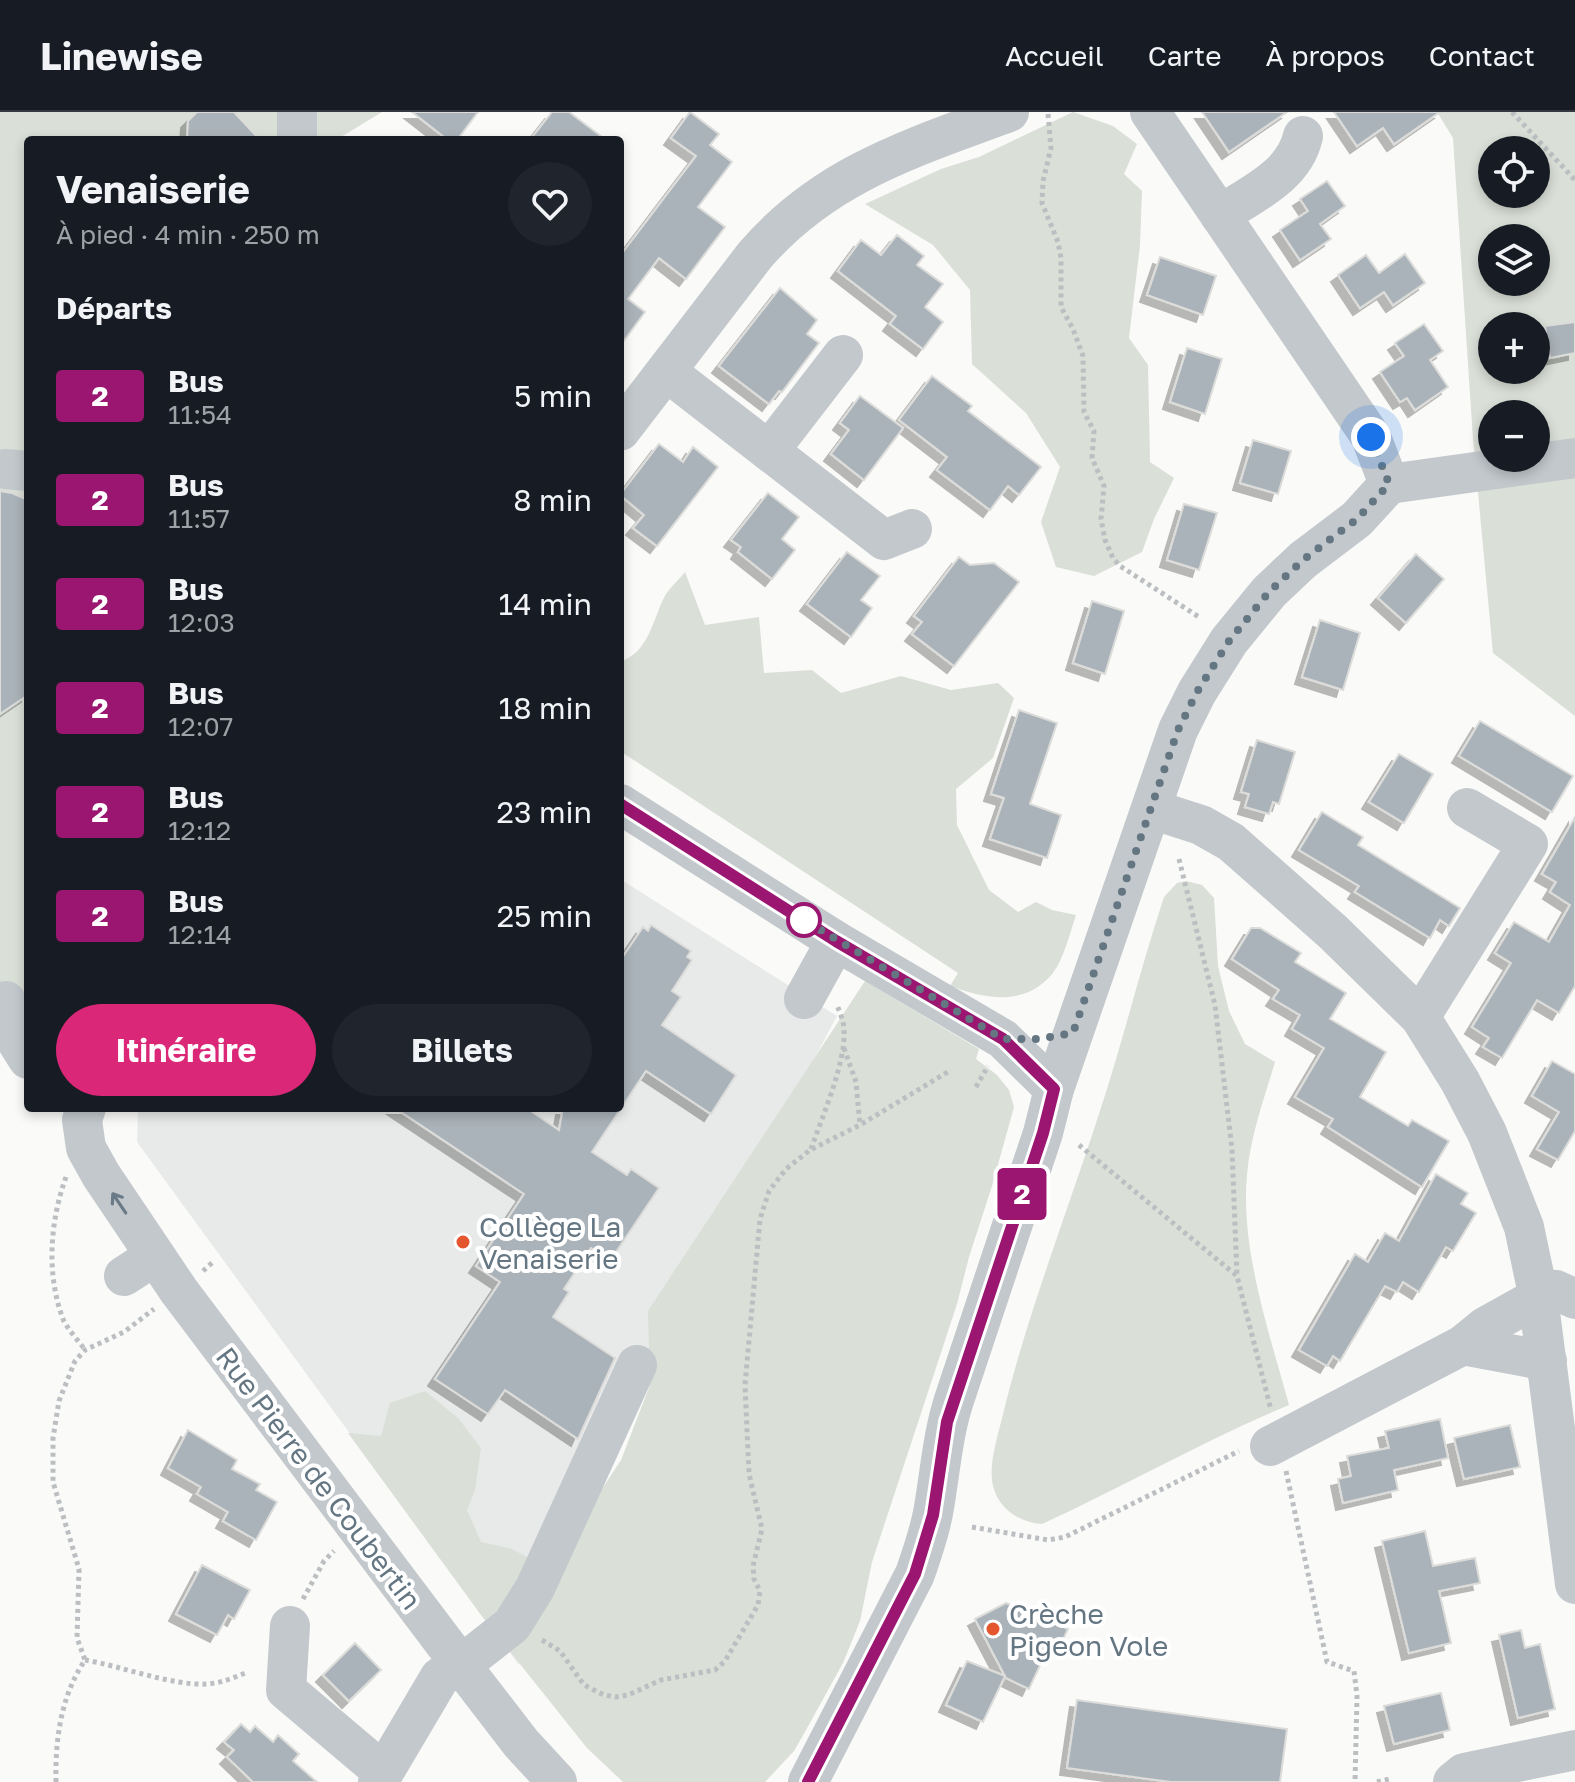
<!DOCTYPE html>
<html lang="fr">
<meta charset="utf-8">
<style>
:root{--surface:#171b24;--page:#20242c;--text:#f1f3f6;--muted:#9ea1a6;--line:#363941;--accent:#db2777}
body{margin:0;font-family:"Golos Text",sans-serif;background:var(--page);color:var(--text);height:100vh;display:flex;flex-direction:column;font-size:30px;white-space:nowrap}
*{box-sizing:border-box;margin:0}
p{font-size:26px;color:var(--muted)}
.icon{flex:none;width:44px;height:44px;fill:none;stroke:currentColor;stroke-width:2;stroke-linecap:round;stroke-linejoin:round}
.map{position:relative;flex:1;overflow:hidden}
.drawer{position:absolute;left:24px;top:24px;width:600px;height:976px;display:flex;flex-direction:column;background:var(--surface);border-radius:8px;box-shadow:0 4px 12px #0003}
.drawer>*{flex:none}
.badge{padding:0 16px;border-radius:6px;font-size:28px;line-height:52px}
.controls{position:absolute;left:1478px;top:24px;display:grid;gap:16px}
.controls a{display:grid;place-items:center;width:72px;height:72px;border-radius:50%;background:var(--surface);box-shadow:0 4px 12px #0003;font-size:40px}
.you{position:absolute;width:40px;height:40px;margin:-20px;border:6px solid #fff;border-radius:50%;background:#1a73e8;box-shadow:0 0 0 12px #1a73e833}
.map>.badge{position:absolute;translate:-50% -50%;box-shadow:0 0 0 4px #fff}
h2{padding:0 32px;font-size:30px;line-height:72px}
.round{display:grid;place-items:center;flex:none;width:84px;height:84px;border-radius:42px;background:var(--page)}
.headline{display:flex;align-items:center;justify-content:space-between;height:136px;padding:0 32px}
h1{font-size:38px;font-weight:700;line-height:60px}
.action{display:flex;gap:16px;margin-top:auto;padding:16px 32px}
.action a{flex:1;height:92px;border-radius:48px;background:var(--accent);color:#fff;font-size:32px;font-weight:700;line-height:92px;text-align:center}
.action a+a{background:var(--page);color:var(--text)}
ul{padding:0;list-style:none}
li{display:flex;align-items:center;gap:24px;height:104px;padding:0 32px}
li div{flex:1}
li b{display:block;font-size:30px}
li em{font-style:normal}
li .badge{min-width:88px;font-weight:700;text-align:center}
header{display:flex;align-items:center;gap:48px;box-sizing:border-box;height:112px;padding:0 40px;background:var(--surface);border-bottom:2px solid var(--line)}
header strong{font-size:38px}
nav{display:flex;gap:44px;margin-inline-start:auto;font-size:28px}
.map>svg:first-child{display:block}
</style>
<header>
<strong>Linewise</strong>
<nav><a>Accueil</a><a>Carte</a><a>À propos</a><a>Contact</a></nav>
</header>
<div class="map">
<svg width="1575" height="1670" viewBox="0 0 1575 1670">
<defs>
<filter id="shadow"><feDropShadow dx="-7" dy="7" stdDeviation="0" flood-color="#0004"/></filter>
</defs>
<rect width="100%" height="100%" fill="#fafaf8"/>
<!-- built -->
<polygon fill="#e8e9e9" points="620,767 837,904 663,1230 519,1553 137,1030 138,996 620,996"/>
<!-- green -->
<g fill="#dadfd7" fill-rule="evenodd">
<polygon points="0,0 382,0 336,28 28,28 28,902 0,885"/>
<polygon points="1073,0 1113,14 1137,32 1124,62 1142,79 1140,133 1129,226 1148,253 1150,350 1174,366 1154,407 1142,440 1094,464 1056,455 1041,410 1060,355 1026,301 972,252 970,178 933,133 865,92 941,57 979,45"/>
<path d="M1437,0H1575V604L1493,541L1473,327L1453,26ZM1492,38H1536V82H1492ZM1492,126H1536V170H1492ZM1492,214H1536V258H1492ZM1492,302H1536V346H1492Z"/>
<path d="M685,460L705,513L759,505L764,561L812,558L841,581L901,564L951,578L998,571L1014,586L993,646L956,677L957,713L989,778L1018,800L1036,790L1052,798L1076,803C1070,821 1064,846 1053,861C1025,895 986,887 950,874L958,861L620,639V550C650,539 652,508 665,484C669,476 679,468 685,460Z"/>
<path d="M1186,769L1202,773L1214,786L1218,854L1229,899L1245,932L1275,950C1264,987 1250,1025 1247,1063C1240,1137 1270,1223 1289,1293C1205,1328 1125,1374 1042,1412C1020,1410 999,1398 993,1374C988,1352 998,1324 1003,1302C1030,1192 1073,1086 1107,977C1127,913 1143,848 1164,785L1177,771Z"/>
<polygon points="865,869 979,937 976,947 997,963 1009,978 1014,995 992,1074 969,1145 957,1192 872,1450 860,1509 843,1551 806,1618 794,1639 765,1670 623,1670 587,1636 481,1503 348,1321 381,1324 390,1291 425,1279 458,1306 481,1336 475,1378 467,1398 481,1430 512,1437 544,1454 558,1444 621,1348 650,1273 648,1199"/>
</g>
<!-- building -->
<g fill="#aab3b9" stroke="#dcdcda" stroke-width="2" filter="url(#shadow)">
<polygon points="197,0 234,0 260,28 187,28 188,9"/>
<polygon points="412,0 478,0 457,28 448,28"/>
<polygon points="552,0 569,0 606,28 530,28"/>
<polygon points="690,0 719,22 710,33 732,50 698,95 725,115 686,167 659,146 628,187 645,200 620,234 620,144 696,44 671,26"/>
<polygon points="1202,0 1287,0 1229,40"/>
<polygon points="1334,0 1440,0 1394,32 1383,16 1357,34"/>
<polygon points="1327,69 1345,94 1320,112 1331,127 1300,148 1280,118 1308,99 1300,87"/>
<polygon points="897,123 924,144 917,153 943,172 925,195 943,210 923,237 890,212 896,204 838,159 861,128 881,143"/>
<polygon points="1405,142 1425,171 1393,193 1384,180 1360,196 1338,163 1366,143 1379,161"/>
<polygon points="1160,145 1216,164 1203,203 1147,183"/>
<polygon points="780,176 817,208 807,222 819,231 782,280 779,279 769,292 719,254"/>
<polygon points="1575,210 1575,241 1550,246 1545,214"/>
<polygon points="1424,212 1443,239 1430,248 1448,275 1415,298 1407,286 1400,290 1380,260 1404,244 1395,231"/>
<polygon points="1187,236 1222,247 1205,302 1170,290"/>
<polygon points="932,264 972,294 968,299 1041,355 1019,383 1008,374 990,398 937,358 947,345 899,308"/>
<polygon points="860,284 903,316 864,368 831,342 849,318 840,311"/>
<polygon points="1253,328 1291,339 1278,382 1240,371"/>
<polygon points="659,332 683,350 693,335 718,355 657,434 633,416 644,403 620,383"/>
<polygon points="0,379 12,381 28,388 28,583 0,602"/>
<polygon points="768,381 799,405 782,427 795,438 772,467 738,440 741,435 731,428"/>
<polygon points="1184,392 1217,401 1199,458 1167,448"/>
<polygon points="847,440 880,464 861,488 872,496 851,525 807,492"/>
<polygon points="1416,442 1444,467 1406,511 1378,486"/>
<polygon points="959,445 970,453 994,451 1019,470 954,554 912,522 922,510 914,504"/>
<polygon points="1092,489 1124,499 1105,562 1073,551"/>
<polygon points="1320,508 1360,521 1343,578 1302,565"/>
<polygon points="1019,598 1057,611 1030,692 1061,703 1047,746 990,727 1004,686 991,682"/>
<polygon points="1480,609 1573,664 1552,700 1459,644"/>
<polygon points="1257,628 1295,640 1279,692 1273,690 1269,702 1245,695 1249,682 1241,680"/>
<polygon points="1399,642 1433,662 1404,711 1369,690"/>
<polygon points="1322,700 1363,725 1358,733 1460,796 1449,814 1440,808 1430,826 1355,780 1359,774 1299,738"/>
<polygon points="1575,705 1575,874 1559,901 1537,888 1502,946 1483,935 1489,926 1472,915 1511,851 1495,841 1514,810 1549,830 1570,793 1550,780 1556,770 1542,762"/>
<polygon points="651,813 691,839 687,845 692,848 672,879 681,885 662,913 736,963 711,1002 646,959 592,1040 627,1063 631,1057 659,1076 610,1149 591,1136 564,1177 569,1180 553,1205 615,1246 578,1327 505,1278 488,1302 435,1267 500,1170 476,1154 524,1082 395,996 526,996 559,1018 563,996 620,996 620,849 643,815 648,819"/>
<polygon points="1251,816 1260,816 1301,841 1295,850 1346,881 1330,907 1386,940 1360,985 1408,1014 1412,1008 1449,1029 1422,1075 1328,1015 1333,1007 1295,985 1324,936 1292,917 1300,903 1273,887 1279,878 1232,847"/>
<polygon points="1552,949 1575,962 1575,1019 1558,1048 1537,1037 1559,1000 1532,984"/>
<polygon points="1436,1062 1468,1081 1461,1092 1476,1101 1453,1139 1446,1135 1419,1180 1403,1170 1397,1180 1385,1174 1340,1249 1333,1244 1327,1254 1299,1238 1355,1142 1368,1150 1385,1121 1399,1129"/>
<polygon points="1440,1307 1448,1346 1394,1358 1398,1378 1343,1391 1338,1367 1351,1364 1347,1344 1389,1336 1385,1319"/>
<polygon points="1510,1313 1520,1355 1464,1367 1454,1326"/>
<polygon points="188,1318 237,1348 232,1357 260,1372 256,1378 277,1390 256,1428 223,1409 228,1400 197,1382 201,1375 168,1356"/>
<polygon points="1425,1419 1433,1454 1475,1446 1480,1471 1439,1479 1451,1531 1409,1541 1382,1429"/>
<polygon points="202,1453 250,1478 234,1507 228,1503 217,1523 176,1502"/>
<polygon points="1006,1491 1068,1517 1059,1536 1043,1547 1029,1577 1006,1566 975,1507"/>
<polygon points="1521,1518 1525,1536 1540,1532 1555,1597 1518,1606 1499,1523"/>
<polygon points="355,1531 381,1558 349,1589 323,1563"/>
<polygon points="967,1549 1005,1564 983,1610 946,1593"/>
<polygon points="1441,1581 1450,1618 1394,1632 1384,1594"/>
<polygon points="1077,1588 1287,1617 1280,1670 1171,1670 1067,1656"/>
<polygon points="241,1612 250,1620 255,1614 273,1630 278,1623 299,1642 293,1649 317,1670 253,1670 227,1645 234,1638 224,1630"/>
</g>
<g fill="none" stroke-linecap="round" stroke-linejoin="round">
<!-- path -->
<g stroke="#bbbfc2" stroke-width="5" stroke-dasharray="4 4" stroke-linecap="butt">
<polyline points="1512,0 1575,68"/>
<polyline points="1048,2 1051,36 1043,69 1042,91 1058,130 1061,146 1061,195 1073,217 1083,244 1084,300 1094,319 1092,346 1104,374 1101,407 1105,428 1113,446 1120,454 1199,505"/>
<polyline points="1179,747 1215,893 1232,1037 1237,1164"/>
<polyline points="844,936 856,970 860,1013"/>
<polyline points="976,975 988,954"/>
<polyline points="1079,1033 1237,1164 1271,1298"/>
<path d="M811,1037C822,1005 846,951 844,918C844,910 840,901 837,893"/>
<path d="M66,1065C50,1109 46,1162 63,1207C68,1218 78,1228 85,1238"/>
<polyline points="203,1159 213,1150"/>
<polyline points="1286,1359 1327,1550 1354,1559 1357,1584 1355,1670"/>
<polyline points="972,1415 1048,1428 1065,1425 1239,1339"/>
<polyline points="303,1487 324,1449 334,1439"/>
<polyline points="542,1528 560,1539 584,1573 604,1583 616,1585 628,1583 661,1568 715,1558 725,1549 758,1493 760,1479 754,1467 753,1454 762,1417 749,1362 745,1273 760,1107 769,1079 786,1057 810,1038 860,1013 951,958"/>
<path d="M85,1548C121,1554 172,1574 207,1572C222,1571 235,1565 248,1560"/>
<path d="M56,1670C55,1627 61,1584 85,1548L77,1526L79,1457L53,1370V1326L59,1289L75,1249L85,1238L124,1220L154,1197"/>
<polyline points="1377,1670 1389,1667"/>
</g>
<!-- minor -->
<g stroke="#c3c8cc" stroke-width="40">
<polyline points="297,0 297,28"/>
<polyline points="1150,0 1371,325 1389,372"/>
<path d="M1220,103C1252,82 1294,64 1303,24"/>
<polyline points="667,260 884,428 912,417"/>
<path d="M620,319L755,143C825,62 912,36 1009,0"/>
<polyline points="769,339 843,243"/>
<polyline points="5,357 28,359"/>
<polyline points="1389,372 1575,346"/>
<polyline points="620,692 836,829 1003,927 1054,977"/>
<polyline points="1151,697 1201,713 1231,730 1333,820 1420,905 1460,969 1487,1021 1524,1115 1537,1177 1575,1472"/>
<polyline points="804,887 836,829"/>
<path d="M6,889C2,911 17,929 28,947"/>
<polyline points="1420,905 1528,732 1467,696"/>
<polyline points="86,996 82,1008 86,1036 101,1063 179,1179 461,1553 521,1631 557,1670"/>
<polyline points="124,1164 155,1144"/>
<polyline points="1537,1177 1556,1178 1575,1187"/>
<polyline points="1463,1233 1547,1249"/>
<polyline points="1270,1334 1463,1233 1485,1215 1539,1185"/>
<polyline points="290,1514 286,1578 383,1660"/>
<polyline points="378,1670 440,1565 461,1553 512,1513 535,1476 637,1253"/>
<path d="M808,1670L915,1462C922,1442 929,1422 933,1401C940,1363 942,1325 954,1288L1043,1021L1054,977L1178,618L1197,580L1229,529L1269,480L1303,448L1357,407L1389,372"/>
<polyline points="1453,1670 1464,1661 1575,1638"/>
</g>
</g>
<!-- one-way arrows -->
<defs><path id="oneway-shaft" d="M-6 0H5M1.5-3L5.5 0L1.5 3" fill="none" stroke-width="1.6" stroke-linecap="round" stroke-linejoin="round" transform="scale(2)"/></defs>
<use stroke="#6a7a87" href="#oneway-shaft" transform="translate(119 1091) rotate(-124)"/>
<g fill="none" stroke-linecap="round" stroke-linejoin="round">
<defs>
<polyline id="line" points="620,692 836,829 1003,927 1054,977 1043,1021 947,1310 933,1403 915,1462 808,1670"/>
</defs>
<!-- line casing -->
<use href="#line" stroke="#fff" stroke-width="18"/>
<!-- line -->
<use href="#line" stroke="#9b1670" stroke-width="12"/>
<!-- walk -->
<polyline stroke="#657683" stroke-width="8" stroke-dasharray="0 14.4" points="804,808 794,802 1003,927 1038,927 1073,921 1178,618 1197,580 1229,529 1269,480 1303,448 1357,407 1389,372 1371,325"/>
</g>
<!-- markers -->
<circle fill="#fff" stroke="#9b1670" stroke-width="4" cx="804" cy="808" r="16"/>
<g fill="#e4572e" stroke="#fff" stroke-width="3">
<circle cx="463" cy="1130" r="8"/>
<circle cx="993" cy="1517" r="8"/>
</g>
<g text-anchor="middle" dominant-baseline="central" stroke-width="8" stroke-linejoin="round" paint-order="stroke">
<!-- poi labels -->
<g font-size="28" fill="#657683" stroke="#fff" text-anchor="start">
<text x="479" y="1114">Collège La<tspan x="479" dy="32">Venaiserie</tspan></text>
<text x="1009" y="1501">Crèche<tspan x="1009" dy="32">Pigeon Vole</tspan></text>
</g>
<!-- street labels -->
<g font-size="28" fill="#657683" stroke="#fff">
<text transform="translate(319 1366) rotate(53)">Rue Pierre de Coubertin</text>
</g>
</g>
</svg>
<div class="controls">
<a><svg class="icon" aria-label="locate" viewBox="0 0 24 24"><circle cx="12" cy="12" r="6"/><path d="M12 2v4M12 18v4M2 12h4M18 12h4"/></svg></a>
<a><svg class="icon" aria-label="layers" viewBox="0 0 24 24"><path d="M12 4l9 5-9 5-9-5zM3 14l9 5 9-5"/></svg></a>
<a>+</a>
<a>−</a>
</div>
<div class="you" style="left:1371px;top:325px"></div>
<b class="badge" style="left:1022px;top:1082px;background:#9b1670;color:#fff">2</b>
<section class="drawer">
<div class="headline"><div><h1>Venaiserie</h1><p>À pied · 4 min · 250 m</p></div><a class="round"><svg class="icon" aria-label="heart" viewBox="0 0 24 24"><path d="M12 20l-8-8c-3-5 5-10 8-4 3-6 11-1 8 4z"/></svg></a></div>
<h2>Départs</h2>
<ul>
<li><span class="badge" style="background:#9b1670;color:#fff">2</span><div><b>Bus</b><p>11:54</p></div><em>5 min</em></li>
<li><span class="badge" style="background:#9b1670;color:#fff">2</span><div><b>Bus</b><p>11:57</p></div><em>8 min</em></li>
<li><span class="badge" style="background:#9b1670;color:#fff">2</span><div><b>Bus</b><p>12:03</p></div><em>14 min</em></li>
<li><span class="badge" style="background:#9b1670;color:#fff">2</span><div><b>Bus</b><p>12:07</p></div><em>18 min</em></li>
<li><span class="badge" style="background:#9b1670;color:#fff">2</span><div><b>Bus</b><p>12:12</p></div><em>23 min</em></li>
<li><span class="badge" style="background:#9b1670;color:#fff">2</span><div><b>Bus</b><p>12:14</p></div><em>25 min</em></li>
</ul>
<div class="action"><a>Itinéraire</a><a>Billets</a></div>
</section>
</div>
